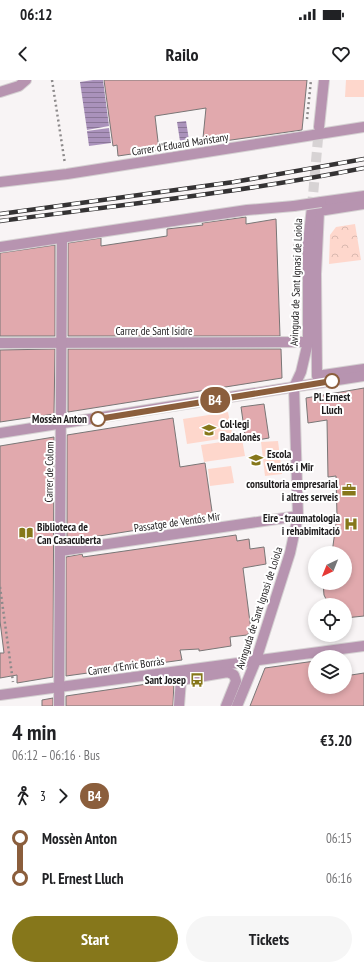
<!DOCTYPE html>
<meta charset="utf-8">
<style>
:root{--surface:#fff;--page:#f6f6f6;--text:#202124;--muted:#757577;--accent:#86771b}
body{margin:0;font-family:"PT Sans Narrow",sans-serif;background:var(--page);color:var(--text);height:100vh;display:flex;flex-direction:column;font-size:15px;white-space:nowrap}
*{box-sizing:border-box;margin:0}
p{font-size:13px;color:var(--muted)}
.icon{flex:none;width:22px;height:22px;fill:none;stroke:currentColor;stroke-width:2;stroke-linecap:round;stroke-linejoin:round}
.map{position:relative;height:626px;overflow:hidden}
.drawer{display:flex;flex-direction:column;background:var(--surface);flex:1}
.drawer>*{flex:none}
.badge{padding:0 8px;border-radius:13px;font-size:14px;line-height:26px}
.needle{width:26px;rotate:223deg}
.controls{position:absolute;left:308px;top:466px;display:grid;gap:8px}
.controls a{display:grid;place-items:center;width:44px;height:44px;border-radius:50%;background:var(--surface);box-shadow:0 2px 6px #0003;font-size:20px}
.map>.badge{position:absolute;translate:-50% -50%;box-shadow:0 0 0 2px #fff}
.legs{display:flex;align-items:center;gap:6px;height:44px;padding:0 12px;font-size:13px}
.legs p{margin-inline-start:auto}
.head{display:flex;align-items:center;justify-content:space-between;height:68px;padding:0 12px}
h1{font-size:22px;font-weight:800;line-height:30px}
.primary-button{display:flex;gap:8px;margin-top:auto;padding:8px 12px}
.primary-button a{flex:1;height:46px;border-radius:24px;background:var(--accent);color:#fff;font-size:16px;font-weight:800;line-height:46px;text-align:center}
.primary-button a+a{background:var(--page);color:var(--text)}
ul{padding:0 12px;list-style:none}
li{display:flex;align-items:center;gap:14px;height:40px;font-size:15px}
li i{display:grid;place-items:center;width:6px;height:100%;margin:0 5px;background:currentColor}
li i::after{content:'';width:10px;height:10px;margin:-5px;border:3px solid;border-radius:50%;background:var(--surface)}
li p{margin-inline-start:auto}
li:first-child i{background:linear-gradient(#0000 50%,currentColor 0)}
li:last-child i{background:linear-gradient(currentColor 50%,#0000 0)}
.status{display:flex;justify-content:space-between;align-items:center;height:28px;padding:0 20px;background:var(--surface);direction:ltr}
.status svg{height:11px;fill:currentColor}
header{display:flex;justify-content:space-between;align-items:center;height:52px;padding:0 12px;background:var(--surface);font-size:18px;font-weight:800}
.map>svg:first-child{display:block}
</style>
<div class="status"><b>06:12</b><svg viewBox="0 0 49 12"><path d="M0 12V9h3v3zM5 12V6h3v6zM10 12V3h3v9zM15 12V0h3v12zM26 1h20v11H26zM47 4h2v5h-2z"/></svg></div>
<header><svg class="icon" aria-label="back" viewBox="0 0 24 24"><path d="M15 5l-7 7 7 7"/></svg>Railo<svg class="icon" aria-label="heart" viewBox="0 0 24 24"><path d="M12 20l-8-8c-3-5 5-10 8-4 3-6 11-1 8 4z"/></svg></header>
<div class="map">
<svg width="364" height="626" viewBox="0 0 364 626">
<defs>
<pattern id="park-crowns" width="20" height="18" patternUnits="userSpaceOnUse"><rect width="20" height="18" fill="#fed7cc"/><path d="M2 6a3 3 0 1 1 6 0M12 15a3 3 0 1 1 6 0" fill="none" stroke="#d9b8af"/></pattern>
<pattern id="water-rules" width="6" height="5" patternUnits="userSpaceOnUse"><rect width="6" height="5" fill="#aa92bb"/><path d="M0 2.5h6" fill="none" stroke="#8a7697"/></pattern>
</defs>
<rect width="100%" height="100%" fill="#f8f4f5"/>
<!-- park -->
<polygon fill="url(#park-crowns)" points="355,144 361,180 329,184 330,155 336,147"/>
<!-- pitch -->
<g fill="#fed7cc">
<polygon points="346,0 364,0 364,17 345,17"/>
<polygon points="228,332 233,357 187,364 183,339"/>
<polygon points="242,359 245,376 204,382 201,365"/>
<polygon points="278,361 282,394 265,396 261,362"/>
<polygon points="231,386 234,403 210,406 208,389"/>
</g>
<!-- water -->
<g fill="url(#water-rules)">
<polygon points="93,0 103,0 109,46 87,50 80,2"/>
<polygon points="186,41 189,60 180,61 177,42"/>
<polygon points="109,48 111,63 89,66 87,51"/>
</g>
<!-- building -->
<g fill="#e1a9ad" stroke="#797676">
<polygon points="104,0 307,0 302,50 210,63 210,59 203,58 206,28 155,36 159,70 118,76 117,65 113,66"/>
<polygon points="246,137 246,144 276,139 280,256 68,256 68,163 101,158 101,166 167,156 167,149 203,145 202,143"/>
<polygon points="55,165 55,256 0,256 0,173"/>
<polygon points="55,269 54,334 0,342 0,270"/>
<polygon points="68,269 281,269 282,298 68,332"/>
<polygon points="364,308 364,536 345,538 345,525 329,525 324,515 323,503 345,503 345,473 332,473 337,436 336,396 328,397 327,340 308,343 306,318"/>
<polygon points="264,324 269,358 246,362 241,327"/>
<polygon points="173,338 180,387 205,383 213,438 80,459 80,461 67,463 67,355"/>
<polygon points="54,357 53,597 17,603 17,595 0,598 0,573 4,573 0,541 0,366"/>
<polygon points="236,455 237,461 249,459 250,469 264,467 266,484 243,488 251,550 247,555 230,557 231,566 199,571 199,569 180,570 182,580 66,596 66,477 82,474 83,477"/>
<polygon points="315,581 315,607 345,607 345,596 364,593 364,626 250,626 265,588"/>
<polygon points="174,600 173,626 66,626 66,616"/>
<polygon points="53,618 53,626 42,626 42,620"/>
</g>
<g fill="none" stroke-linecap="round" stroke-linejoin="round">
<!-- street-tunnel -->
<polyline stroke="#d7d3d4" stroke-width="10" stroke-dasharray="10 5" stroke-linecap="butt" points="312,127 319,47"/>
<defs>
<g id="street">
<polyline points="0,12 19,6 26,0"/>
<polyline points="319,47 324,0"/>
<polyline points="0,102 67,94 364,47"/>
<polyline points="321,122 364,116"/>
<polyline points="364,124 319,131 316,194 317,296 364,289"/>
<polyline points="0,167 247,130 294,126"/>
<polyline points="0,263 308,262"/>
<polyline points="0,353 364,296"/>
<polyline points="60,471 298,436"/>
<polyline points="0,615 364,566"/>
<polyline points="59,626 62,158"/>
<polyline points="179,626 181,600 228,592 234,595 236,601 226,626"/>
<polyline points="237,626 256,580 290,473 298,436 294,307 301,292 308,262 308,163 312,127"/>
</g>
</defs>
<!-- street casing -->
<use href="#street" stroke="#d5d1d2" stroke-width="12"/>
<!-- path -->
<g stroke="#8d8a8b" stroke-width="2.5" stroke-dasharray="2 3" stroke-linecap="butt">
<polyline points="52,0 65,84"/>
<polyline points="307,39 311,0"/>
<polyline points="294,251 295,158 298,140"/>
<polyline points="0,507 13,602"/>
</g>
<!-- street -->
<use href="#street" stroke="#b794b0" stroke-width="10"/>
<defs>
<g id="rail">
<polyline points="0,134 234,102 364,79"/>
<path d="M0,141C121,125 244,112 364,88"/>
</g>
</defs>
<!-- rail casing -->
<use href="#rail" stroke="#353334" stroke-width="4.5"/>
<!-- rail -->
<use href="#rail" stroke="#fff" stroke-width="3" stroke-dasharray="9" stroke-linecap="butt"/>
<defs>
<polyline id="street-bridge" points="294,126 321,122"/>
</defs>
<!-- street-bridge casing -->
<use href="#street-bridge" stroke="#d5d1d2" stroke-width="12" stroke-linecap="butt"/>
<!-- street-bridge -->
<use href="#street-bridge" stroke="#b794b0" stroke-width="10"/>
</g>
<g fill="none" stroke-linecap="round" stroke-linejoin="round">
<defs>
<polyline id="line-1" points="98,339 332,301"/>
</defs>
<!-- line-1 casing -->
<use href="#line-1" stroke="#fff" stroke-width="9"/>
<!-- line-1 -->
<use href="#line-1" stroke="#8b5e3c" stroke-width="6"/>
</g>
<!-- icons -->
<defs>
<symbol id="school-bare" viewBox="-9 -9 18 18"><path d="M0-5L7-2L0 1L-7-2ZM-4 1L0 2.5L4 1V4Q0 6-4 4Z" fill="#86771b" stroke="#fff" stroke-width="2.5" paint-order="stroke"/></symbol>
<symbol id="office-bare" viewBox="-9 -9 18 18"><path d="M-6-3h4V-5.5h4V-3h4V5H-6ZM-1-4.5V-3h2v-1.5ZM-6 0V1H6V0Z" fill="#86771b" stroke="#fff" stroke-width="2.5" paint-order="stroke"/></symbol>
<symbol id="hospital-bare" viewBox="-9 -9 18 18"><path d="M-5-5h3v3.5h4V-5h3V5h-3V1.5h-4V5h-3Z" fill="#86771b" stroke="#fff" stroke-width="2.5" paint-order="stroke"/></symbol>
<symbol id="library-bare" viewBox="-9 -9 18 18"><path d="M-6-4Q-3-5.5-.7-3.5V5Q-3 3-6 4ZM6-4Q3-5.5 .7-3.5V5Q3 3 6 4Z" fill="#86771b" stroke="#fff" stroke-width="2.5" paint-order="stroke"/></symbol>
<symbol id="bus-bare" viewBox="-9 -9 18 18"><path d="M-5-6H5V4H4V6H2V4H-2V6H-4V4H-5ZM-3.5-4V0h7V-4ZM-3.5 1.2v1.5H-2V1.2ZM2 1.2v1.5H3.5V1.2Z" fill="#86771b" stroke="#fff" stroke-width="2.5" paint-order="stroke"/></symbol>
</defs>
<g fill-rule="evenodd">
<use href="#school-bare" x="199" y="340" width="20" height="20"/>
<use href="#school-bare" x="246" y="370" width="20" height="20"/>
<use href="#office-bare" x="339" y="400" width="20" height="20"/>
<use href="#hospital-bare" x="341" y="434" width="20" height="20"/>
<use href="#library-bare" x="16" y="443" width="20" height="20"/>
<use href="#bus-bare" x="187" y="590" width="20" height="20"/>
</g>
<!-- markers -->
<g fill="#fff" stroke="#8b5e3c" stroke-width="2">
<circle cx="332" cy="301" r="7"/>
<circle cx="98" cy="339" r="7"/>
</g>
<g text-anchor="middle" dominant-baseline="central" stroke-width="4" stroke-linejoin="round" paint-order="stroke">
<!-- street labels -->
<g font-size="11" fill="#1d1b1c" stroke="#fff">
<text transform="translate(180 64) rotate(-9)">Carrer d'Eduard Maristany</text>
<text transform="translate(296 202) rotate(-88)">Avinguda de Sant Ignasi de Loiola</text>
<text x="154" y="251">Carrer de Sant Isidre</text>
<text transform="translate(49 392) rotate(-89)">Carrer de Colom</text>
<text transform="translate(177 442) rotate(-8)">Passatge de Ventós Mir</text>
<text transform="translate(259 528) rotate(-72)">Avinguda de Sant Ignasi de Loiola</text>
<text transform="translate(126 586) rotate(-8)">Carrer d'Enric Borràs</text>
</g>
<!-- stop labels -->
<g font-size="11" font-weight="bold" fill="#1d1b1c" stroke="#fff">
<text x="332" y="317">Pl. Ernest<tspan x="332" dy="13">Lluch</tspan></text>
<text x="87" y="339" text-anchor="end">Mossèn Anton</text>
</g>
<!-- poi labels -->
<g font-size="11" font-weight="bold" fill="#1d1b1c" stroke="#fff" text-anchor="start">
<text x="220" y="344">Col·legi<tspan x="220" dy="13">Badalonès</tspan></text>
<text x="267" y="374">Escola<tspan x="267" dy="13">Ventós i Mir</tspan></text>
<text x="338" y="404" text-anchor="end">consultoria empresarial<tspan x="338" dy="13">i altres serveis</tspan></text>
<text x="340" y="438" text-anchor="end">Eire - traumatologia<tspan x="340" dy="13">i rehabimitació</tspan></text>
<text x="37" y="447">Biblioteca de<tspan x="37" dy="13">Can Casacuberta</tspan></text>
<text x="186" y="600" text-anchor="end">Sant Josep</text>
</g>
</g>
</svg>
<div class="controls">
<a><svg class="needle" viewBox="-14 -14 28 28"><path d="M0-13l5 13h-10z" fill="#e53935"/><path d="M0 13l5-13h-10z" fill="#757577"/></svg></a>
<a><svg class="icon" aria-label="locate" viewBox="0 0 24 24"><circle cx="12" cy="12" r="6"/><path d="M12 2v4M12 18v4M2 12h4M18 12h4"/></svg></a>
<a><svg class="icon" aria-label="layers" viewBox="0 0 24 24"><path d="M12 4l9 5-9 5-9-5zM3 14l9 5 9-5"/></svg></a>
</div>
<b class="badge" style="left:215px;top:320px;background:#8b5e3c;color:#fff">B4</b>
</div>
<section class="drawer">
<div class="head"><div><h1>4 min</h1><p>06:12 – 06:16 · Bus</p></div><b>€3.20</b></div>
<div class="legs"><svg class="icon" aria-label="walk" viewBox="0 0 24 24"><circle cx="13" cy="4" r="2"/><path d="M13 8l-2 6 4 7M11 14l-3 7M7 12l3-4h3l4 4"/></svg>3<svg class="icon" aria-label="forward" viewBox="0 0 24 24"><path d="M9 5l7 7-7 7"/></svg><b class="badge" style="background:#8b5e3c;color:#fff">B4</b></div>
<ul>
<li><i style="color:#8b5e3c"></i><b>Mossèn Anton</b><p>06:15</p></li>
<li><i style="color:#8b5e3c"></i><b>Pl. Ernest Lluch</b><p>06:16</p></li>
</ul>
<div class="primary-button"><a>Start</a><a>Tickets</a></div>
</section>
